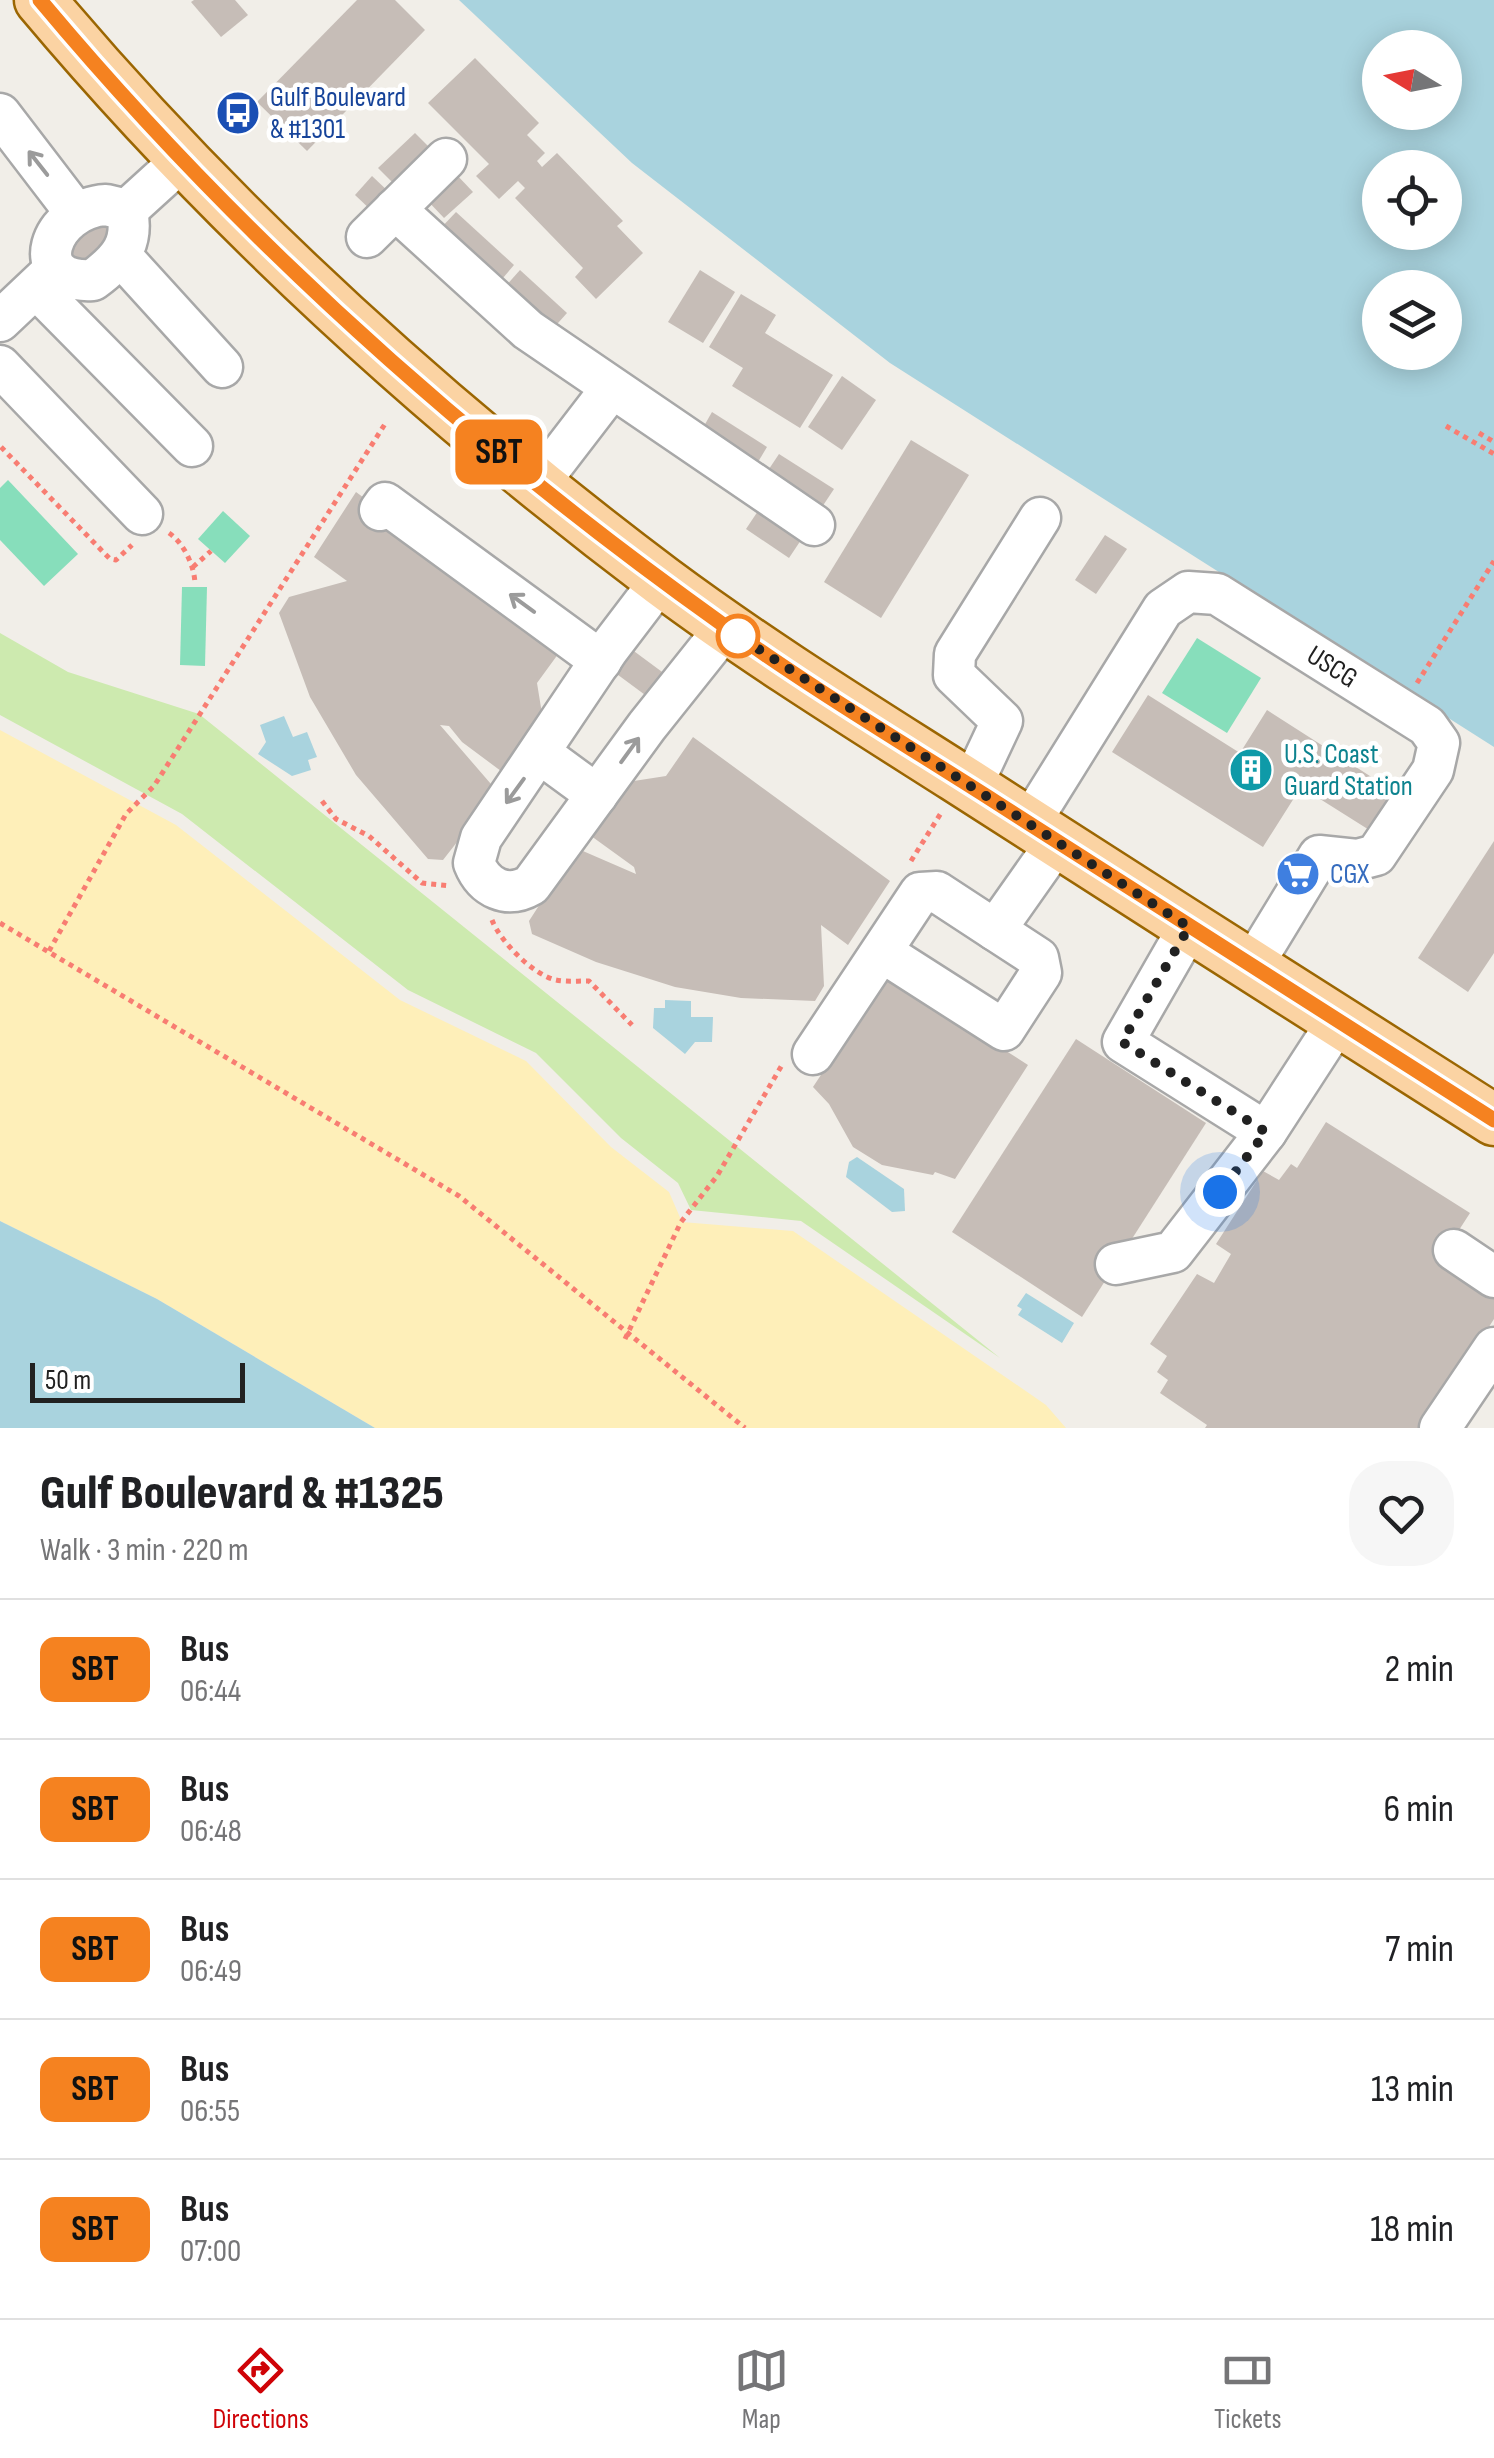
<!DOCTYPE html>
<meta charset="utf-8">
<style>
:root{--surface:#fff;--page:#f6f6f6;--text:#202124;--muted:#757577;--line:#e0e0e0;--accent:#cf0307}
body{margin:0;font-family:"Sofia Sans Condensed",sans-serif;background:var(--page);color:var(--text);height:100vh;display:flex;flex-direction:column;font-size:38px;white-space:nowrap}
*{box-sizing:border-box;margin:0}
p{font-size:32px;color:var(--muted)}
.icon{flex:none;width:55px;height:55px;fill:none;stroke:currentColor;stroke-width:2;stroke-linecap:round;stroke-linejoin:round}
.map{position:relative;height:1428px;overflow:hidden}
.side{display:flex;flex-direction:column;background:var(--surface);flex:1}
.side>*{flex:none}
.badge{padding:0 20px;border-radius:15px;font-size:35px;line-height:65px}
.needle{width:65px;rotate:280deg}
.buttons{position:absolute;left:1362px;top:30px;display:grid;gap:20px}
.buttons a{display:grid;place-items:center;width:100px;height:100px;border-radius:50%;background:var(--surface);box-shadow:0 5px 25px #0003;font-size:50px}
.scale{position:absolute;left:30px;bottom:25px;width:215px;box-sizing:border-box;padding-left:10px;border:5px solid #212121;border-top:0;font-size:28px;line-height:35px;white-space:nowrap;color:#212121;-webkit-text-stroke:8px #fff;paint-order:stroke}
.you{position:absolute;width:50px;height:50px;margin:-25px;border:8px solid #fff;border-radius:50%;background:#1a73e8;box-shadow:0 0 0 15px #1a73e833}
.map>.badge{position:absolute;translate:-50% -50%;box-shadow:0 0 0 5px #fff}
.round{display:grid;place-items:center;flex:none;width:105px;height:105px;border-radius:40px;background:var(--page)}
.headline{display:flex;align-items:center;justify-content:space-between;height:170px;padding:0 40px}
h1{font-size:48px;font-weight:800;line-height:75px}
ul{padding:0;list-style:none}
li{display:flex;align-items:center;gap:30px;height:140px;padding:0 40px;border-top:2px solid var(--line)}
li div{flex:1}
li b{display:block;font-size:38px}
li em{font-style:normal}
li .badge{min-width:110px;font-weight:700;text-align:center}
.menu{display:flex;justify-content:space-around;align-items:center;height:140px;border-top:2px solid var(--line);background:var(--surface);font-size:28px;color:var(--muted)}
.menu a{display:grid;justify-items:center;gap:5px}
.menu .active{color:var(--accent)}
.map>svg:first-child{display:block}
</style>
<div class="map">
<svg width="1494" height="1428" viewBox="0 0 1494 1428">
<rect width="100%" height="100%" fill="#f1eee8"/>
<!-- grass -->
<polygon fill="#cdeaaf" points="0,633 68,672 199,714 1000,1358 801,1221 691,1210 678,1183 621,1138 536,1053 408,990 182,814 0,715"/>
<!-- sand -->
<polygon fill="#feefb9" points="0,730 176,825 400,1000 526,1061 611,1147 669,1192 682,1222 793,1231 1046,1405 1066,1428 375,1428 157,1299 0,1221"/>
<!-- pitch -->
<g fill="#87debb">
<polygon points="8,480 78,554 44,586 0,540 0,488"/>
<polygon points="223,511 250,536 225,563 198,539"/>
<polygon points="182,587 207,587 205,666 180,665"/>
<polygon points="1197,638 1261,678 1227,733 1162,693"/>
</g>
<!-- water -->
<g fill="#a9d3de" fill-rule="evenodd">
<path d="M459,0H1494V747L890,363L632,163ZM1380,48H1445V112H1380ZM1380,168H1445V232H1380ZM1380,288H1445V352H1380Z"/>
<polygon points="284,716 293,737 307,732 317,757 308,760 311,770 292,776 258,754 266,742 260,725"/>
<polygon points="665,1000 691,1001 691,1017 713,1017 712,1042 695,1042 685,1054 653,1028 654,1008 665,1008"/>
<polygon points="857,1157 904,1189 905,1211 892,1212 846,1177 849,1162"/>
<polygon points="0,1221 157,1299 375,1428 0,1428"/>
<polygon points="1026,1293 1074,1323 1062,1343 1018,1315 1022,1309 1017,1306"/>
</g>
<!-- building -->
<g fill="#c6bdb7">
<polygon points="194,0 235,0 248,15 221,37 191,2"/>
<polygon points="357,0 395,0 425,30 307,151 257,102"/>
<polygon points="475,58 539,123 527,135 545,153 537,161 542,167 557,153 623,221 617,226 643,253 596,299 575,277 583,268 515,198 525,188 518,181 499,199 476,176 489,164 428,103"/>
<polygon points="415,133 433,151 396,186 378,168"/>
<polygon points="455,173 473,192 444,218 426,199"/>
<polygon points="372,176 391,194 373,212 355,195"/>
<polygon points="456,212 514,265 497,285 438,231"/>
<polygon points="100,216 122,238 87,271 66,249"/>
<polygon points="520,270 567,313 550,332 503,289"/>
<polygon points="700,270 735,292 703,343 668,322"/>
<polygon points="741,294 776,315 765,333 833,375 800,428 732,386 743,368 709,347"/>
<polygon points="842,376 876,400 842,450 808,427"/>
<polygon points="712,412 767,447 755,467 700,433"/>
<polygon points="911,440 969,475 881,618 824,582"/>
<polygon points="779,454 834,489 820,510 765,475"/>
<polygon points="356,492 564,646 537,683 544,726 509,777 462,742 449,726 440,725 497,791 443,860 428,859 356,775 310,697 279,613 289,597 347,581 314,557"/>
<polygon points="760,508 803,537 789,558 746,529"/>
<polygon points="1105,535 1127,549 1096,594 1075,580"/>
<polygon points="623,643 677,683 660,706 606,666"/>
<polygon points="1148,695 1240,753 1267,710 1398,794 1374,833 1301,787 1263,847 1112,752"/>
<polygon points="693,737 890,881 848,945 821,925 824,986 815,1001 741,998 675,987 596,962 532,934 529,921 576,848 636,874 634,867 587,833 621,783 666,776"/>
<polygon points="1494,841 1494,953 1468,992 1418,958"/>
<polygon points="887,975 1028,1065 955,1179 935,1172 933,1175 882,1165 853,1147 829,1104 813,1087"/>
<polygon points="1076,1039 1206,1123 1082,1317 952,1232"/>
<polygon points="1326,1122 1470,1213 1441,1258 1494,1293 1494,1319 1424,1428 1205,1428 1207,1425 1160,1393 1168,1380 1157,1372 1167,1356 1150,1344 1197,1274 1214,1283 1231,1254 1216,1244 1263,1171 1279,1180 1291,1164 1297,1168"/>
</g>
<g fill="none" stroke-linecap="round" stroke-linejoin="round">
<defs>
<g id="minor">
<polyline points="0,114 75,212"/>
<path d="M106,205L127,210C134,244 120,260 93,280C23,284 50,208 106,205Z"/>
<polyline points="395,209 528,330 814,525"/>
<polyline points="127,210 182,160"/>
<polyline points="367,237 446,159"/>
<polyline points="121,256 222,367"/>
<polyline points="36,288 192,446"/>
<polyline points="0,321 55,269"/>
<polyline points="0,366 142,514"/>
<polyline points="538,484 611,389"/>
<polyline points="380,510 385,503 601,661"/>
<path d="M661,580L607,651L481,838L474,863C484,888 507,899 531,885L647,726L726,627"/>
<polyline points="541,754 597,795"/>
<polyline points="971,787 1002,721 954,675 955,654 1040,518"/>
<polyline points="1029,824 1163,609 1188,592 1217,594 1427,726 1439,743 1433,770 1376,855 1357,860 1319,856 1252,966"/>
<polyline points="1189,927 1123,1042 1266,1132 1338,1021"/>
<polyline points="882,952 1004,1030 1041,973 1038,958 995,930"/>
<polyline points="813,1054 920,893 937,892 995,930 1057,842"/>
<polyline points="1454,1250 1494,1277"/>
<polyline points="1116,1264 1173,1252 1266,1132"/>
<polyline points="1440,1428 1494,1348"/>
</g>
<path id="major" d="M40,0C223,218 435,410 662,581C756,651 856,713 955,776C1134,892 1314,1005 1494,1120"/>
</defs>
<!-- minor casing -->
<use href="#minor" stroke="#a8a8a8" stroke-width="45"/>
<!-- major casing -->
<use href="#major" stroke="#9b6602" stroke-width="55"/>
<!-- path -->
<g stroke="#f87d72" stroke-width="5" stroke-dasharray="5 5" stroke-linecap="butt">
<polyline points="1446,426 1494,454"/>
<polyline points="1479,433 1494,442"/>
<polyline points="1,447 110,559 116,560 132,545"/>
<path d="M169,533C184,543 195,567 195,585"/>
<polyline points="193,567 211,551"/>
<polyline points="1417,683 1494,561"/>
<polyline points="322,801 336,819 369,836 422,883 451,886"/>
<polyline points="911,861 941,813"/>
<path d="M492,920C500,941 533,975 556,980C566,982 578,981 589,981L632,1025"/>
<polyline points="0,923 459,1196 745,1428"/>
<polyline points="49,951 126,814 154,786 385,424"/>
<polyline points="625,1339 681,1222 717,1176 782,1065"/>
</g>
<!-- minor -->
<use href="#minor" stroke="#fff" stroke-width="40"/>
<!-- major -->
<use href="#major" stroke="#fbd3a3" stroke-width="50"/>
</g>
<!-- one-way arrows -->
<defs><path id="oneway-shaft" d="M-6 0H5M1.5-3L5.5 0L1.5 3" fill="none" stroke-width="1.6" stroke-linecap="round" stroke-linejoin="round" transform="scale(2.5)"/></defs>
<g stroke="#9b9b9b">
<use href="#oneway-shaft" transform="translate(38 163) rotate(-128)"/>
<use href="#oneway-shaft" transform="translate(522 603) rotate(-144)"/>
<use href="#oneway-shaft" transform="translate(630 750) rotate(-54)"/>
<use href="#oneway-shaft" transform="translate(515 791) rotate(126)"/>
</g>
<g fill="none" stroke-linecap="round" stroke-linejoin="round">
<defs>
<path id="line" d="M40,0C238,237 471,445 722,624C809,687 903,743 994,801C1160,908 1328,1013 1494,1120"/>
</defs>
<!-- line casing -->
<use href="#line" stroke="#fff" stroke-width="22"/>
<!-- line -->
<use href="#line" stroke="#f58220" stroke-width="15"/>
<!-- walk -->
<polyline stroke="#212121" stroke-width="10" stroke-dasharray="0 18" points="738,636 726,628 1189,927 1122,1042 1266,1132 1220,1192"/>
</g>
<!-- icons -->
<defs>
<symbol id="bus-disc" viewBox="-11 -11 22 22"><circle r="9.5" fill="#1a4fb4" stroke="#fff"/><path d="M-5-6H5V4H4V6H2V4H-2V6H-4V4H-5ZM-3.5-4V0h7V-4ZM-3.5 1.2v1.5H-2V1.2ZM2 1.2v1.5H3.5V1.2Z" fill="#fff"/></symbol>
<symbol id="building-disc" viewBox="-11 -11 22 22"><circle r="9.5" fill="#0f9aa8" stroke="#fff"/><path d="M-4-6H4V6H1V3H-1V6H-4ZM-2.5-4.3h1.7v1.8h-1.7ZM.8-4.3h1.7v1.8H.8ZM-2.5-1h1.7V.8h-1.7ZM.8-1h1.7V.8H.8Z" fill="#fff"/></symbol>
<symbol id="supermarket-disc" viewBox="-11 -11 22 22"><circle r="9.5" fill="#3f7fe0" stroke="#fff"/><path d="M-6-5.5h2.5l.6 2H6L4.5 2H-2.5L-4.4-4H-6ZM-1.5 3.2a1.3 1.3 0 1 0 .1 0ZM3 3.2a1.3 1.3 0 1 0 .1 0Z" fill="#fff"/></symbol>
</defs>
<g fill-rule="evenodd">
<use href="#bus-disc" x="213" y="88" width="50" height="50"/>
<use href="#building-disc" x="1226" y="745" width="50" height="50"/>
<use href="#supermarket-disc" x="1273" y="849" width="50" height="50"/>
</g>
<!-- markers -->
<circle fill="#fff" stroke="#f58220" stroke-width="5" cx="738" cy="636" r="20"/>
<g text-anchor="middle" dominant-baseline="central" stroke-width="9" stroke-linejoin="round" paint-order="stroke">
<!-- transit labels -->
<g font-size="28" fill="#164399" stroke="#fff" text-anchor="start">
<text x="270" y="97">Gulf Boulevard<tspan x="270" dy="32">&amp; #1301</tspan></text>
</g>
<!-- street labels -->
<g font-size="28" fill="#212121" stroke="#fff">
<text transform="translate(1332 667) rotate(32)">USCG</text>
</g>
<!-- culture labels -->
<g font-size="28" fill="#0d838f" stroke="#fff" text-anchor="start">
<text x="1284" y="754">U.S. Coast<tspan x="1284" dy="32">Guard Station</tspan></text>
</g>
<!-- shop labels -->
<g font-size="28" fill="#366cbe" stroke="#fff" text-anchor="start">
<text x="1330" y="874">CGX</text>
</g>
</g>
</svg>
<div class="buttons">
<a><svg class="needle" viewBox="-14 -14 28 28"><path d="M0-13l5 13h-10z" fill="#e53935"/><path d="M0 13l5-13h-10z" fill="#757577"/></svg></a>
<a><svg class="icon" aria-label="locate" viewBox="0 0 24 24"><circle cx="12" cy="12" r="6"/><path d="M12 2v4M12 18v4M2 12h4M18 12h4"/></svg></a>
<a><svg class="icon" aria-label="layers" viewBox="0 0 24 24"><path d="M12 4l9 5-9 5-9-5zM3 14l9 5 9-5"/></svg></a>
</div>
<div class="scale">50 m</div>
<div class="you" style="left:1220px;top:1192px"></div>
<b class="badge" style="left:499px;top:452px;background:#f58220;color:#111">SBT</b>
</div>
<section class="side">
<div class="headline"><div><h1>Gulf Boulevard &amp; #1325</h1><p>Walk · 3 min · 220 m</p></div><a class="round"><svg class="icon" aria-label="heart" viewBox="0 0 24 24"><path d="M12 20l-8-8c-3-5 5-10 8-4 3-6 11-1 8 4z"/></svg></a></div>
<ul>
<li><span class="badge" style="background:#f58220;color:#111">SBT</span><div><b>Bus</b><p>06:44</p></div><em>2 min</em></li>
<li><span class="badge" style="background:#f58220;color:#111">SBT</span><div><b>Bus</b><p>06:48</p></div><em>6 min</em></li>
<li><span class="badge" style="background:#f58220;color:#111">SBT</span><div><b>Bus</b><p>06:49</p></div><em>7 min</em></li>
<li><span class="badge" style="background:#f58220;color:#111">SBT</span><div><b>Bus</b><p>06:55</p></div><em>13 min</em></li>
<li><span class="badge" style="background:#f58220;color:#111">SBT</span><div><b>Bus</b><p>07:00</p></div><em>18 min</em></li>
</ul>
</section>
<nav class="menu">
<a class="active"><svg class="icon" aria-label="directions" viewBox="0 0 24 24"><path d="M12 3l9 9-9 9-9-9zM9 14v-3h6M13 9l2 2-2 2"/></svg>Directions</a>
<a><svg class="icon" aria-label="map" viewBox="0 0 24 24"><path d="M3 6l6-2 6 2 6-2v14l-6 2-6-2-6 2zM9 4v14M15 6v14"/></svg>Map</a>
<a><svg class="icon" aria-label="tickets" viewBox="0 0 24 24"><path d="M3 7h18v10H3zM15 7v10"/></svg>Tickets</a>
</nav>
